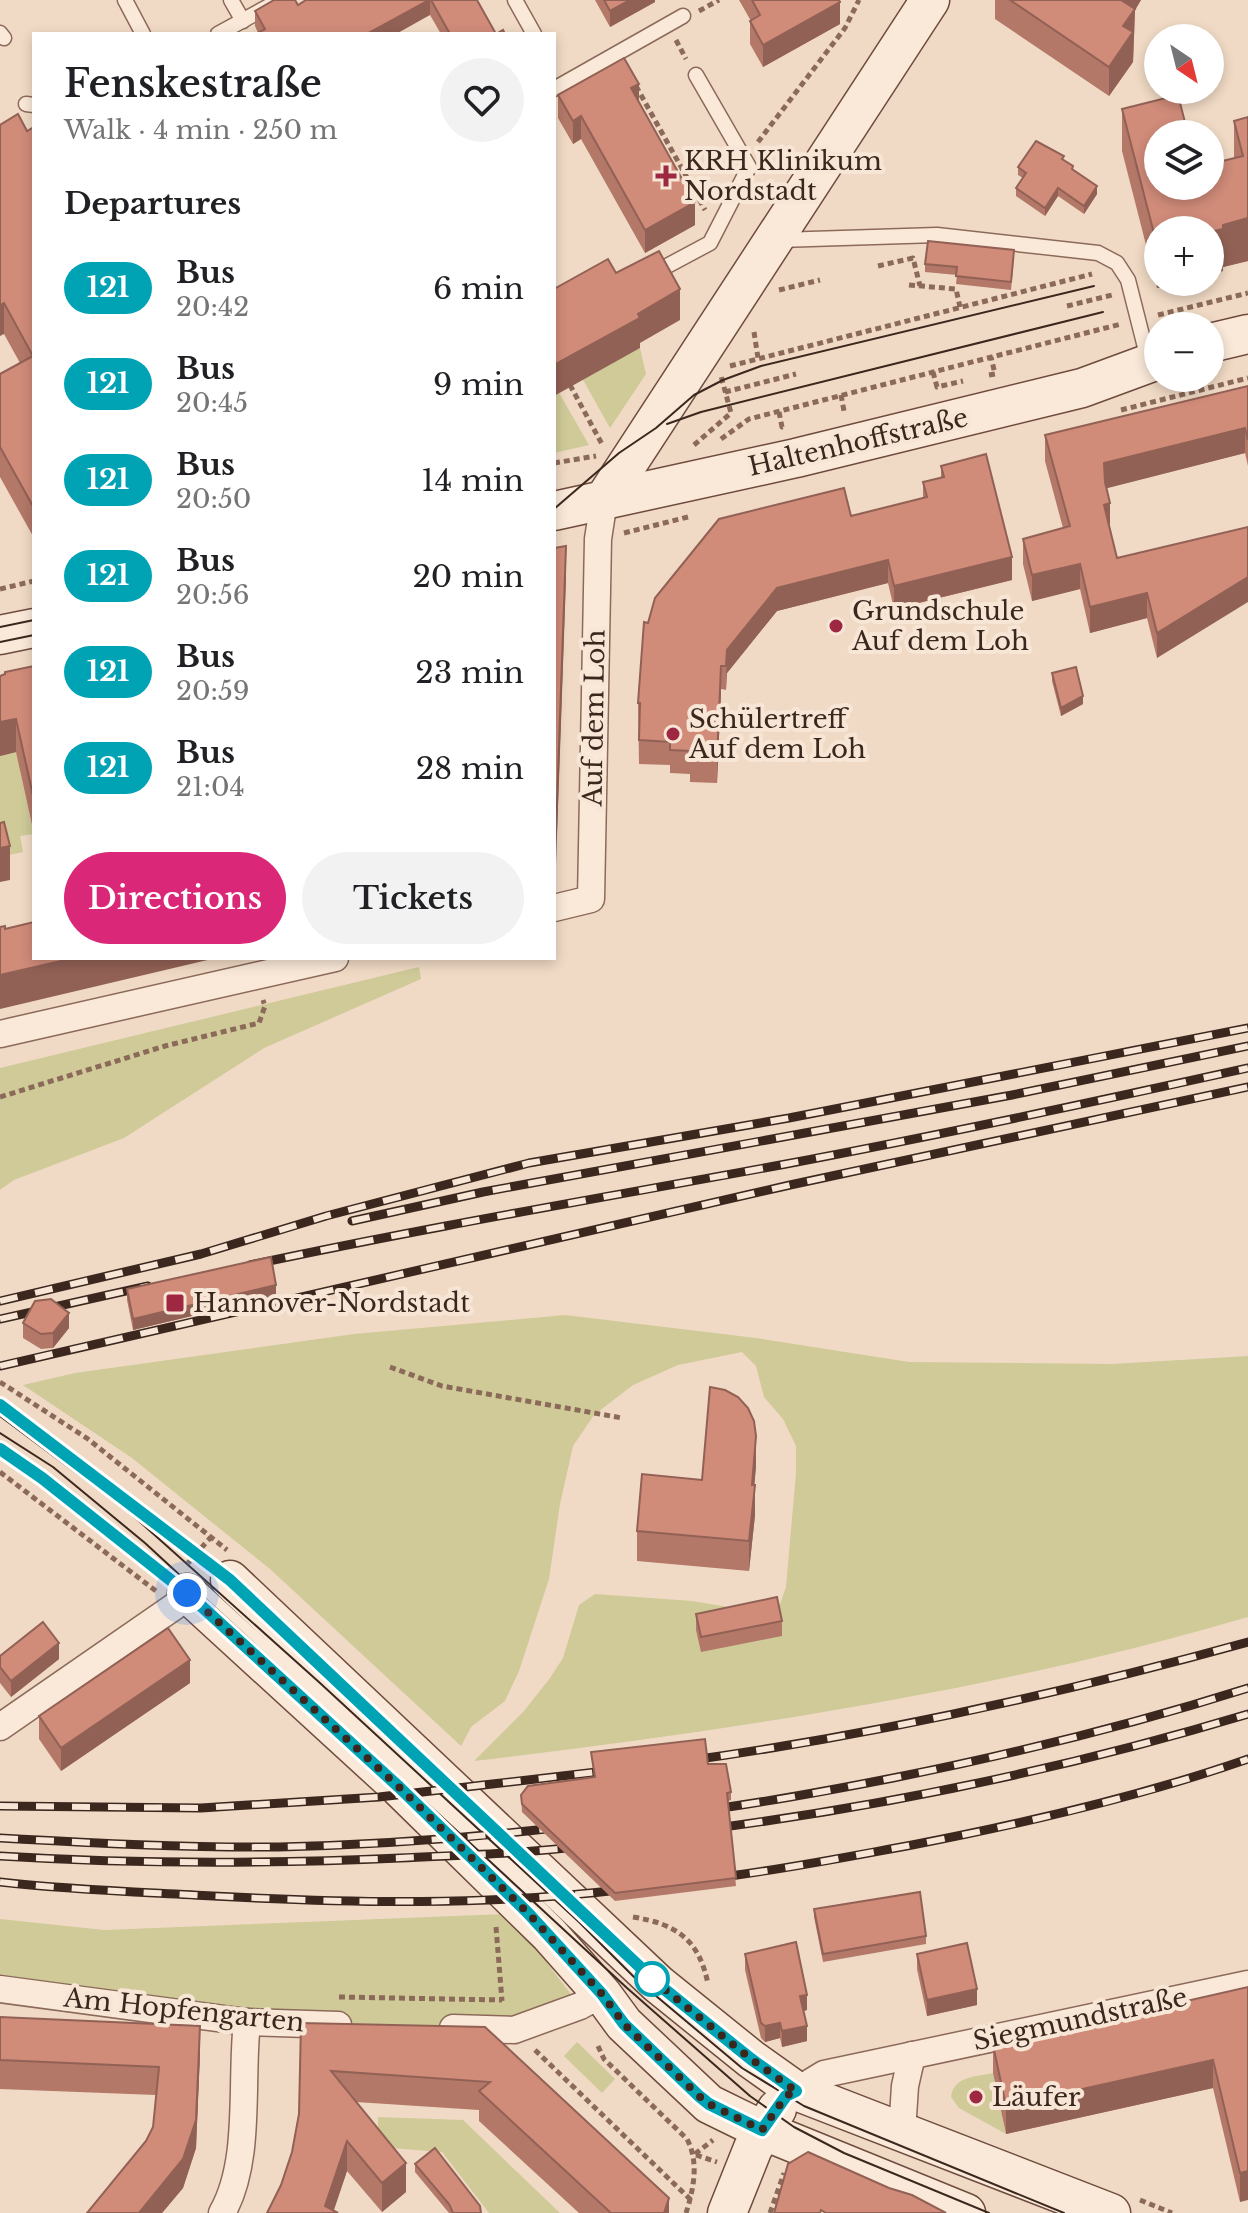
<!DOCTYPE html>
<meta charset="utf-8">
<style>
:root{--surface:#fff;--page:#f2f2f2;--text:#202124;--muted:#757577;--accent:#db2777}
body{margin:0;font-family:"Libre Baskerville",serif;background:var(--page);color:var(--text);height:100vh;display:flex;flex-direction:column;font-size:30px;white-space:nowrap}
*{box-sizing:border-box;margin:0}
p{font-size:26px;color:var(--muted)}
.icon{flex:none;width:44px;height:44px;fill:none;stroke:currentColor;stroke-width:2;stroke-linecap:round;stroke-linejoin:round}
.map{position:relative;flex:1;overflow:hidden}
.side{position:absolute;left:32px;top:32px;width:524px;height:928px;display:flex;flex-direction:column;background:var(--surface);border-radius:0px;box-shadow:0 4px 12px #0003}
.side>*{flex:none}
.badge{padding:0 16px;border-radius:26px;font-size:28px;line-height:52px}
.needle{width:52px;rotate:145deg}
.buttons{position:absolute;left:1144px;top:24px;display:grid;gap:16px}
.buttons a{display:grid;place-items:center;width:80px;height:80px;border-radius:50%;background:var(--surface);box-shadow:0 4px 12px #0003;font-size:40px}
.you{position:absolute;width:40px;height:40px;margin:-20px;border:6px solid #fff;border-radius:50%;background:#1a73e8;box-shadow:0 0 0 12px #1a73e833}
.map>.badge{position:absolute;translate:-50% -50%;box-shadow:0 0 0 4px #fff}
h2{padding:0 32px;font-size:30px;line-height:72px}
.round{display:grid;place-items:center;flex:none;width:84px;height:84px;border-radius:42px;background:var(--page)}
.head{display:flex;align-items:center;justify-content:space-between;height:136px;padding:0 32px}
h1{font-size:38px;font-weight:600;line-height:60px}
.button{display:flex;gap:16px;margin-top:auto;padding:16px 32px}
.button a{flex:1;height:92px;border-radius:48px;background:var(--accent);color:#fff;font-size:32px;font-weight:600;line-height:92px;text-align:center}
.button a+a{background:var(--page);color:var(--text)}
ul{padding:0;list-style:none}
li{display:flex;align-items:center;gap:24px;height:96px;padding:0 32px}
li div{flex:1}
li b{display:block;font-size:30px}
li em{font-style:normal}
li .badge{min-width:88px;font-weight:700;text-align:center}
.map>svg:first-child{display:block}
</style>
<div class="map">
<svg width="1248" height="2213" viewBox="0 0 1248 2213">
<rect width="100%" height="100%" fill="#f0dac5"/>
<!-- green -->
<g fill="#cfca98">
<polygon points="640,348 646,374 610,428 582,378"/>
<polygon points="558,391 589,445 554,453 554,394"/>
<polygon points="20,750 20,771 34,834 20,836 23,852 0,857 0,754"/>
<polygon points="419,967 421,979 264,1048 124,1138 14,1180 0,1190 0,1068"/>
<path d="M565,1315L756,1338L909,1362L1112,1364L1248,1356V1617C996,1691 734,1730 474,1761L524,1711L550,1678L563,1658L579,1605L595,1594L692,1601L734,1608L780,1604L786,1587L796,1473V1446L783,1419L764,1397L756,1366L742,1352L678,1365L633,1385L594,1415L573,1446L560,1504L549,1579L519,1671L505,1701L471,1727L461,1746L270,1569L132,1458L23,1385L75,1373L354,1334Z"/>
<polygon points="505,1914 534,1946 580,2006 514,2030 247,2022 0,1989 0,1919 104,1930"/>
<polygon points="577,2042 615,2079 602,2093 564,2056"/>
<path d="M993,2073L1006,2134L959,2108L951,2097C954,2076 975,2077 993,2073Z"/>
<polygon points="378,2117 463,2120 560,2213 489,2213 442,2152 378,2147"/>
</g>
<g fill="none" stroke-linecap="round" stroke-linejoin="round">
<defs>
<g id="lane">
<polyline points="125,0 143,34"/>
<polyline points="231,0 243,21"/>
<polyline points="515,0 534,34"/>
<polyline points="0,33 4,38"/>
<polyline points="218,34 280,0"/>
<polyline points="554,89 683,16"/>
<polyline points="26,104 34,105"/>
<polyline points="779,240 937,235 1098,253 1117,263 1128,280 1149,363"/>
<polyline points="652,274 710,243 749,167 696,75"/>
</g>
<g id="street">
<polyline points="554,908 591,899 598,539 604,500"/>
<polyline points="0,1034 335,958"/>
<polyline points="0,1727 175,1606 187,1593"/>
<polyline points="0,1989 247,2022 338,2025"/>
<polyline points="453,2028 514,2030 580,2006 602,1994"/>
<polyline points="796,2091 824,2074 1248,1984"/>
<polyline points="902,2132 905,2086 912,2055"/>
<path d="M222,2213C252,2161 240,2081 247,2022"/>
</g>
<g id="secondary">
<polyline points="1210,343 1248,334"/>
<polyline points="604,500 930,0"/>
<polyline points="554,511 796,458 1082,388 1158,360"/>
<polyline points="0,635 34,628"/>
<polyline points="230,1580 658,1984 751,2059 796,2091 1111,2213"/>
<polyline points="187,1593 399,1787 549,1934 602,1994 624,2024 709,2104 762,2130 966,2213"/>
<polyline points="727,2213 753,2148 777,2109"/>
</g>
</defs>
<!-- lane casing -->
<use href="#lane" stroke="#8c6a5a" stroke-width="17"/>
<!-- street casing -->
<use href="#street" stroke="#8c6a5a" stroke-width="29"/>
<!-- secondary casing -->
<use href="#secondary" stroke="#6e4b3d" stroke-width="41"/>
<!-- path -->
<g stroke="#8c6a5a" stroke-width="5" stroke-dasharray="6 4" stroke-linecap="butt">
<polyline points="699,11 719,0"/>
<polyline points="676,40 686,59"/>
<polyline points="636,86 705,210"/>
<polyline points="758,142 845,28 859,0"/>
<polyline points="878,266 913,258 920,286"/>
<polyline points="909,285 956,289 960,307"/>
<polyline points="779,290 820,280"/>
<polyline points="1067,306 1112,295"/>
<polyline points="1158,315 1248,293"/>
<polyline points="754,332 758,358"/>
<polyline points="730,366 1092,274"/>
<polyline points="933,372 937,387 963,381"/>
<polyline points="989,375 995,374 991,357"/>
<polyline points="570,385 603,446"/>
<polyline points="725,392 796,374"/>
<polyline points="841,395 844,411 842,412"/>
<polyline points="1121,410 1248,378"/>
<polyline points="779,412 782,427 785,426"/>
<polyline points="721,439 749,419 1121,324"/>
<polyline points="694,445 731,413 721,376"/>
<polyline points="554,463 596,456"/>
<polyline points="624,533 688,517"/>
<polyline points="0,589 34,581"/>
<polyline points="0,1097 165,1046 259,1023 265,1006 263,1000"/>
<polyline points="390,1367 442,1386 622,1418"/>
<polyline points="0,1382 88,1439 227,1550"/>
<polyline points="0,1472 156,1591"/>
<polyline points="188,1563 211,1537"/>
<path d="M633,1917C676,1924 699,1939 708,1984"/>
<polyline points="496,1927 502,2001"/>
<polyline points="339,1997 502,2000"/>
<path d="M598,2046L604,2059L687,2139C699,2162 694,2188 686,2213"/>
<polyline points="535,2050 692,2201"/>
<polyline points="695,2154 713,2140"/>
<polyline points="696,2155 717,2162"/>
<polyline points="1140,2200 1172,2213"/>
<polyline points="770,2213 784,2173"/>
</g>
<!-- lane -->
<use href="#lane" stroke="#fae9d9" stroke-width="14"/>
<!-- street -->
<use href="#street" stroke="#fae9d9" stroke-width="26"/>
<!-- secondary -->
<use href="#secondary" stroke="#fae9d9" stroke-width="38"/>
<!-- tram -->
<g stroke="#3c271e" stroke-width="2">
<polyline points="667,424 701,412 1103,312"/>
<polyline points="554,509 619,453 656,428 694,395 723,380 761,366 1094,286"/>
<polyline points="0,627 34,620"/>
<polyline points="0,642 34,635"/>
<polyline points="0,1416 130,1513 320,1683 579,1922 637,1980 742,2068 804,2106 1064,2213"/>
<polyline points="0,1433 53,1467 145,1543 627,1988 750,2096 794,2127 844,2153 989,2213"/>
</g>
<defs>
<g id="rail">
<polyline points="352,1221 483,1192 1012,1095 1248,1046"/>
<path d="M250,1265C428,1227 607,1197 786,1164C940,1135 1094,1102 1248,1068"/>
<polyline points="0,1301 201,1254 326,1216 529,1163 789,1118 1248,1028"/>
<polyline points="0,1319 148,1286"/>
<polyline points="0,1366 790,1185 1248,1087"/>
<path d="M685,1761C875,1735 1063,1693 1248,1642"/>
<polyline points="0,1806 201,1808 379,1797 614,1770"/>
<path d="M706,1810C769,1802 831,1790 893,1778C1013,1754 1131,1725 1248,1688"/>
<path d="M709,1829C891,1805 1072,1767 1248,1714"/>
<path d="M0,1838C93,1843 186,1848 279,1847C373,1845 470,1838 563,1827"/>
<path d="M0,1856C134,1864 266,1864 400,1858C461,1855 522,1854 582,1846"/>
<path d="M714,1878C781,1870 846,1857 912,1845C1026,1823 1139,1797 1248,1759"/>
<path d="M0,1882C71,1890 142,1892 213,1896C351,1903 490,1906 627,1889"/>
</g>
</defs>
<!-- rail casing -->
<use href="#rail" stroke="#3c271e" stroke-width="9"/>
<!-- rail -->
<use href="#rail" stroke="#f7e6d5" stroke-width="6" stroke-dasharray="18" stroke-linecap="butt"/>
</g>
<!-- wall -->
<g fill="#b37868">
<polygon points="306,0 477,0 496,34 505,34 441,34 430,15 258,33 255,26 255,11 298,5"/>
<polygon points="595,0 655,0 655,2 610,27"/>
<polygon points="739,0 839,0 840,24 763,67 750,44 750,21 751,21"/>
<polygon points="995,0 1141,0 1135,10 1133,62 1109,96 995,19"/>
<polygon points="558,95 639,101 695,225 645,253 581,139 573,144 558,118"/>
<polygon points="1122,109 1158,186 1234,158 1234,121 1248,117 1248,261 1223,267 1223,271 1157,288 1122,151"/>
<polygon points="0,125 27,131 34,127 34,538 0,477 0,374 20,363 4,334"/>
<polygon points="1064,160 1097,194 1084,214 1058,196 1045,216 1016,196 1016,188 1023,178 1018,175 1018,167"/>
<polygon points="1014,258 1011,290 956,284 957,275 925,272 925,264"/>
<polygon points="1248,386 1248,466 1245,453 1106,488 1110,528 1117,558 1248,527 1157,658 1147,618 1090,633 1080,589 1032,601 1023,564 1023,539 1063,528 1045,461 1045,435"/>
<polygon points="941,466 1012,580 894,609 888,583 777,611 727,673 726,690 721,689 717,783 690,782 690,774 670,773 670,765 639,764 638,703 648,623 851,516 923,498 923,482 941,478"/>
<polygon points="34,666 34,834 16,752 0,756"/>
<polygon points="1052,673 1083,704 1061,716 1052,681"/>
<polygon points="127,1289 276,1296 133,1330 127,1300"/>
<polygon points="23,1323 69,1328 53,1348 41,1349 23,1338"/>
<polygon points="756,1466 754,1485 755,1515 749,1571 637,1561 637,1531 702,1480"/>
<polygon points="696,1614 782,1621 782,1636 701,1652 696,1630"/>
<polygon points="0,1656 59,1659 11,1697 0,1683"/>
<polygon points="190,1683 61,1771 39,1739 39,1716"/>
<polygon points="591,1752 708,1764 731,1792 731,1800 728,1801 736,1886 615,1901 522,1812 521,1795 594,1777"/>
<polygon points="814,1909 926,1936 926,1944 823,1962 814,1917"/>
<polygon points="745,1954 807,2010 803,2011 807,2041 782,2047 780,2038 765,2042 761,2038 745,1970"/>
<polygon points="917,1954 977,2005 927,2016 917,1969"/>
<polygon points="1248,1987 1240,2202 1213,2088 1006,2134 993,2073 993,2045"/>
<polygon points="0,2017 200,2054 196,2148 183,2188 162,2213 87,2213 146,2141 153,2127 156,2095 0,2089"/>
<polygon points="301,2023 485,2027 669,2213 579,2213 479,2121 479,2110 356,2102 406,2192 382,2212 347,2171 333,2211 281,2185 292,2152 299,2114"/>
<polygon points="415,2164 481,2213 449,2213 415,2172"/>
</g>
<!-- shaded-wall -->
<g fill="#926155">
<polygon points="429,0 430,0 430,15 396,34 367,34"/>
<polygon points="630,0 655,0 655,2 610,27 610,11"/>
<polygon points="1121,0 1141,0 1135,10 1133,62 1109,96 1109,67"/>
<polygon points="840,2 840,24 763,67 763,45"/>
<polygon points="639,84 639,107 631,88"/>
<polygon points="581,116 581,139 573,144 573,121"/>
<polygon points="1097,186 1097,194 1084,214 1084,206"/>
<polygon points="1058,188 1058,196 1045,216 1045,208"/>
<polygon points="695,202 695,225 645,253 645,230"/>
<polygon points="1248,218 1248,261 1223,267 1223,271 1210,274 1210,232 1223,225"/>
<polygon points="1157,245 1158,245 1158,282 1180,282 1157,288"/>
<polygon points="680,289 680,320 640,343 640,348 554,396 554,365"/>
<polygon points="4,303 4,334 0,336 0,305"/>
<polygon points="1245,428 1245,453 1104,489 1104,463"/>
<polygon points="1110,503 1110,529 1104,505"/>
<polygon points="566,546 566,579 556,865 554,867 554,833"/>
<polygon points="1012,557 1012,580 894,609 894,586"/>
<polygon points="888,560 888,583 777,611 727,673 726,690 727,650 777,588"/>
<polygon points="1080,564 1080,589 1032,601 1032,575"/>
<polygon points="1248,577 1248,602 1157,658 1157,633"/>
<polygon points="1147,593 1147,618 1090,633 1090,607"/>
<polygon points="721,666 721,689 717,783 717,760"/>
<polygon points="1083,696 1083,704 1061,716 1061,708"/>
<polygon points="16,719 16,752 0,756 0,722"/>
<polygon points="10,846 10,880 0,882 0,848"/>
<polygon points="74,958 216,958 0,1009 0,975"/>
<polygon points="276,1285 276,1296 133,1330 133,1319"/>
<polygon points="69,1313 69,1328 53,1348 53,1333"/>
<polygon points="756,1436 756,1466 752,1515 752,1485"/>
<polygon points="755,1485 755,1515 749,1571 749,1541"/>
<polygon points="59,1643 59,1659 11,1697 11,1681"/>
<polygon points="190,1660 190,1683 61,1771 61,1748"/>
<polygon points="977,1989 977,2005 927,2016 927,2000"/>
<polygon points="807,1995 807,2010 800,2012 800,1996"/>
<polygon points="780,2023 780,2038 765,2042 765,2026"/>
<polygon points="200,2026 200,2054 196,2148 183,2188 162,2213 139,2213"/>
<polygon points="807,2026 807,2041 782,2047 782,2031"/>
<polygon points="1213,2060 1213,2088 1006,2134 1006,2106"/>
<polygon points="347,2141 347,2171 333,2213 325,2206"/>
<polygon points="406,2163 406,2192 382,2212 382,2183"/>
<polygon points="1248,2171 1248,2200 1240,2202 1240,2173"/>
<polygon points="669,2198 669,2213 664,2213"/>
</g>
<!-- building -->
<g fill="#d08b79" stroke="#926155" stroke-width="2">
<polygon points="274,0 295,0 298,5 306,0 429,0 367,34 256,34 265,29 255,11"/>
<polygon points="431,0 477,0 496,34 503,30 505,34 450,34"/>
<polygon points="604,0 630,0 610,11"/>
<polygon points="752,0 839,0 840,2 763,45 750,21 760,15"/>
<polygon points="1010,0 1121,0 1135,9 1123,26 1133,32 1109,67"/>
<polygon points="624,58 639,84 631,88 695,202 645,230 581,116 573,121 558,95"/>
<polygon points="1178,95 1188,134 1158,134 1158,186 1210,186 1210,164 1243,156 1234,121 1248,117 1248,218 1223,225 1223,229 1210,232 1210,230 1158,230 1158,245 1157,245 1122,109"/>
<polygon points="18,114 27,131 34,127 34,508 0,447 0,374 33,356 4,303 0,305 0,125"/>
<polygon points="1036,141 1064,156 1062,159 1073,166 1072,169 1097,186 1084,206 1058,188 1045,208 1016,188 1026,173 1018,167"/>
<polygon points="928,241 1014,250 1011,282 956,276 957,267 925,264"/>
<polygon points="659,251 680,289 638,314 640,318 554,365 554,289 608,259 616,273"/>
<polygon points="1248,386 1248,440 1245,428 1104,463 1105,482 1110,503 1104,505 1117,558 1248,527 1248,577 1157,633 1147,593 1090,607 1080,564 1032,575 1023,539 1070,526 1045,435"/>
<polygon points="986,454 1012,557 894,586 888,560 777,588 727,650 726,666 721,666 717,760 690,759 691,751 670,750 670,742 639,740 640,703 638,703 644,622 648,623 655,598 719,519 844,488 851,516 927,497 923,482 944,477 941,466"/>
<polygon points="566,546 556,831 554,833 554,548"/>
<polygon points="34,666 34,800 16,719 0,722 0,676 5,674 5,672"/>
<polygon points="1076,667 1083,696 1061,708 1052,673"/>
<polygon points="4,822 10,846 0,848 0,823"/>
<polygon points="34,922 34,958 74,958 0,975 0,927 5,926 5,929"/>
<polygon points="271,1257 276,1285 133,1319 127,1289"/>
<polygon points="51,1299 69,1313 53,1333 41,1334 23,1323 35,1301"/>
<polygon points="710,1387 725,1390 738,1397 748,1408 754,1421 756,1436 752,1485 755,1485 749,1541 637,1531 642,1474 702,1480"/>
<polygon points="777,1597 782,1621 701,1637 696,1614"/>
<polygon points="43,1622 59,1643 11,1681 0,1667 0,1656"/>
<polygon points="168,1628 190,1660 61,1748 39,1716"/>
<polygon points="705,1739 708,1764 726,1764 731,1792 727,1793 736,1878 615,1893 522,1804 521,1795 528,1786 595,1777 591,1752"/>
<polygon points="920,1892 926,1936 823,1954 814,1909"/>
<polygon points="796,1942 807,1995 800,1996 807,2026 782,2031 780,2023 765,2026 761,2023 745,1954"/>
<polygon points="967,1943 977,1989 927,2000 917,1954"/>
<polygon points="1248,1987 1248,2171 1240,2173 1213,2060 1006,2106 993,2045"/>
<polygon points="0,2017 200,2026 196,2120 183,2159 139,2213 87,2213 146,2141 153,2127 159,2067 0,2060"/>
<polygon points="301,2023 485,2027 669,2198 664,2213 611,2213 479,2091 490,2082 331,2071 406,2163 382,2183 347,2141 325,2206 338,2213 267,2213 281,2185 292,2152 299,2114"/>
<polygon points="435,2148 480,2206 481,2213 453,2213 449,2204 415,2164"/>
<polygon points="808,2152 889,2188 912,2195 946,2213 826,2213 821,2210 820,2213 774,2213 788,2164"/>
</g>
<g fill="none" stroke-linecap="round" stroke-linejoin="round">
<defs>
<polyline id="line" points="0,1405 230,1580 658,1984 751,2059 796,2091 786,2096 762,2130 709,2104 699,2096 624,2024 602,1994 528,1913 399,1787 187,1593 42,1478 0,1449"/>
</defs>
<!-- line casing -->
<use href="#line" stroke="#fff" stroke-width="18"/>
<!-- line -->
<use href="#line" stroke="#00a3b4" stroke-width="12"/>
<!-- walk -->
<polyline stroke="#3c271e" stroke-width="8" stroke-dasharray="0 14.4" points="187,1593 399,1787 528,1913 602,1994 624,2024 699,2096 709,2104 762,2130 786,2096 796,2091 751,2059 652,1979"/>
</g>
<!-- markers -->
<g fill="#9e2741" stroke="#f7e6d5" stroke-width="3">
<path d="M662 164h8v8h8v8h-8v8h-8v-8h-8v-8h8z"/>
<circle cx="836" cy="626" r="8"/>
<circle cx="673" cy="734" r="8"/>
<rect x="165" y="1293" width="20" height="20" rx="4"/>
<circle cx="976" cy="2097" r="8"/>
</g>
<circle fill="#fff" stroke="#00a3b4" stroke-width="4" cx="652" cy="1979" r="16"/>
<g text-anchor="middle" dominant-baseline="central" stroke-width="8" stroke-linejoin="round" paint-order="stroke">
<!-- poi labels -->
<g font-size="26" fill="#3c271e" stroke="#f7e6d5" text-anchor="start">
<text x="684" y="161">KRH Klinikum<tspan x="684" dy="30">Nordstadt</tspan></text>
<text x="852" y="611">Grundschule<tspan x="852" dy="30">Auf dem Loh</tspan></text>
<text x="689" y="719">Schülertreff<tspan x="689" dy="30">Auf dem Loh</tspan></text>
<text x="193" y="1303">Hannover-Nordstadt</text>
<text x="992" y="2097">Läufer</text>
</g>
<!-- street labels -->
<g font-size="26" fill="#3c271e" stroke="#f7e6d5">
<text transform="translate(858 442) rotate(-13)">Haltenhoffstraße</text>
<text transform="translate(594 718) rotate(-89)">Auf dem Loh</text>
<text transform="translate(184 2010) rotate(6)">Am Hopfengarten</text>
<text transform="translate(1080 2019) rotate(-12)">Siegmundstraße</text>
</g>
</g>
</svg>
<div class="buttons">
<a><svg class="needle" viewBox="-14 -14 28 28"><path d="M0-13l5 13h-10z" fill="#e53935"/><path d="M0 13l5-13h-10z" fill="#757577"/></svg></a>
<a><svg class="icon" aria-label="layers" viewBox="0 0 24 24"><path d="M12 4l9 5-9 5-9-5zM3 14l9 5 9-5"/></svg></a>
<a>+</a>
<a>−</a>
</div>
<div class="you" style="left:187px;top:1593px"></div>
<section class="side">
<div class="head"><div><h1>Fenskestraße</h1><p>Walk · 4 min · 250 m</p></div><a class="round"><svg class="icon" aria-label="heart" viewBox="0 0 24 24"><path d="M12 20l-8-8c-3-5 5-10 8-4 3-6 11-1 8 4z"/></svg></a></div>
<h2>Departures</h2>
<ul>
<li><span class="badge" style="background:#00a3b4;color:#fff">121</span><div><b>Bus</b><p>20:42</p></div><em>6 min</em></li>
<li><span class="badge" style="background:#00a3b4;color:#fff">121</span><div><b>Bus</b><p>20:45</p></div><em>9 min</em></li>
<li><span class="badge" style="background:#00a3b4;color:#fff">121</span><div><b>Bus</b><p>20:50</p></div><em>14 min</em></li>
<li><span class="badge" style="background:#00a3b4;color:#fff">121</span><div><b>Bus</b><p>20:56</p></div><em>20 min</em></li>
<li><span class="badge" style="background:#00a3b4;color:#fff">121</span><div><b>Bus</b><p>20:59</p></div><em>23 min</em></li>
<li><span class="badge" style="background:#00a3b4;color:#fff">121</span><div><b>Bus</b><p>21:04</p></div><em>28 min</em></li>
</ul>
<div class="button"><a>Directions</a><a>Tickets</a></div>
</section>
</div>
